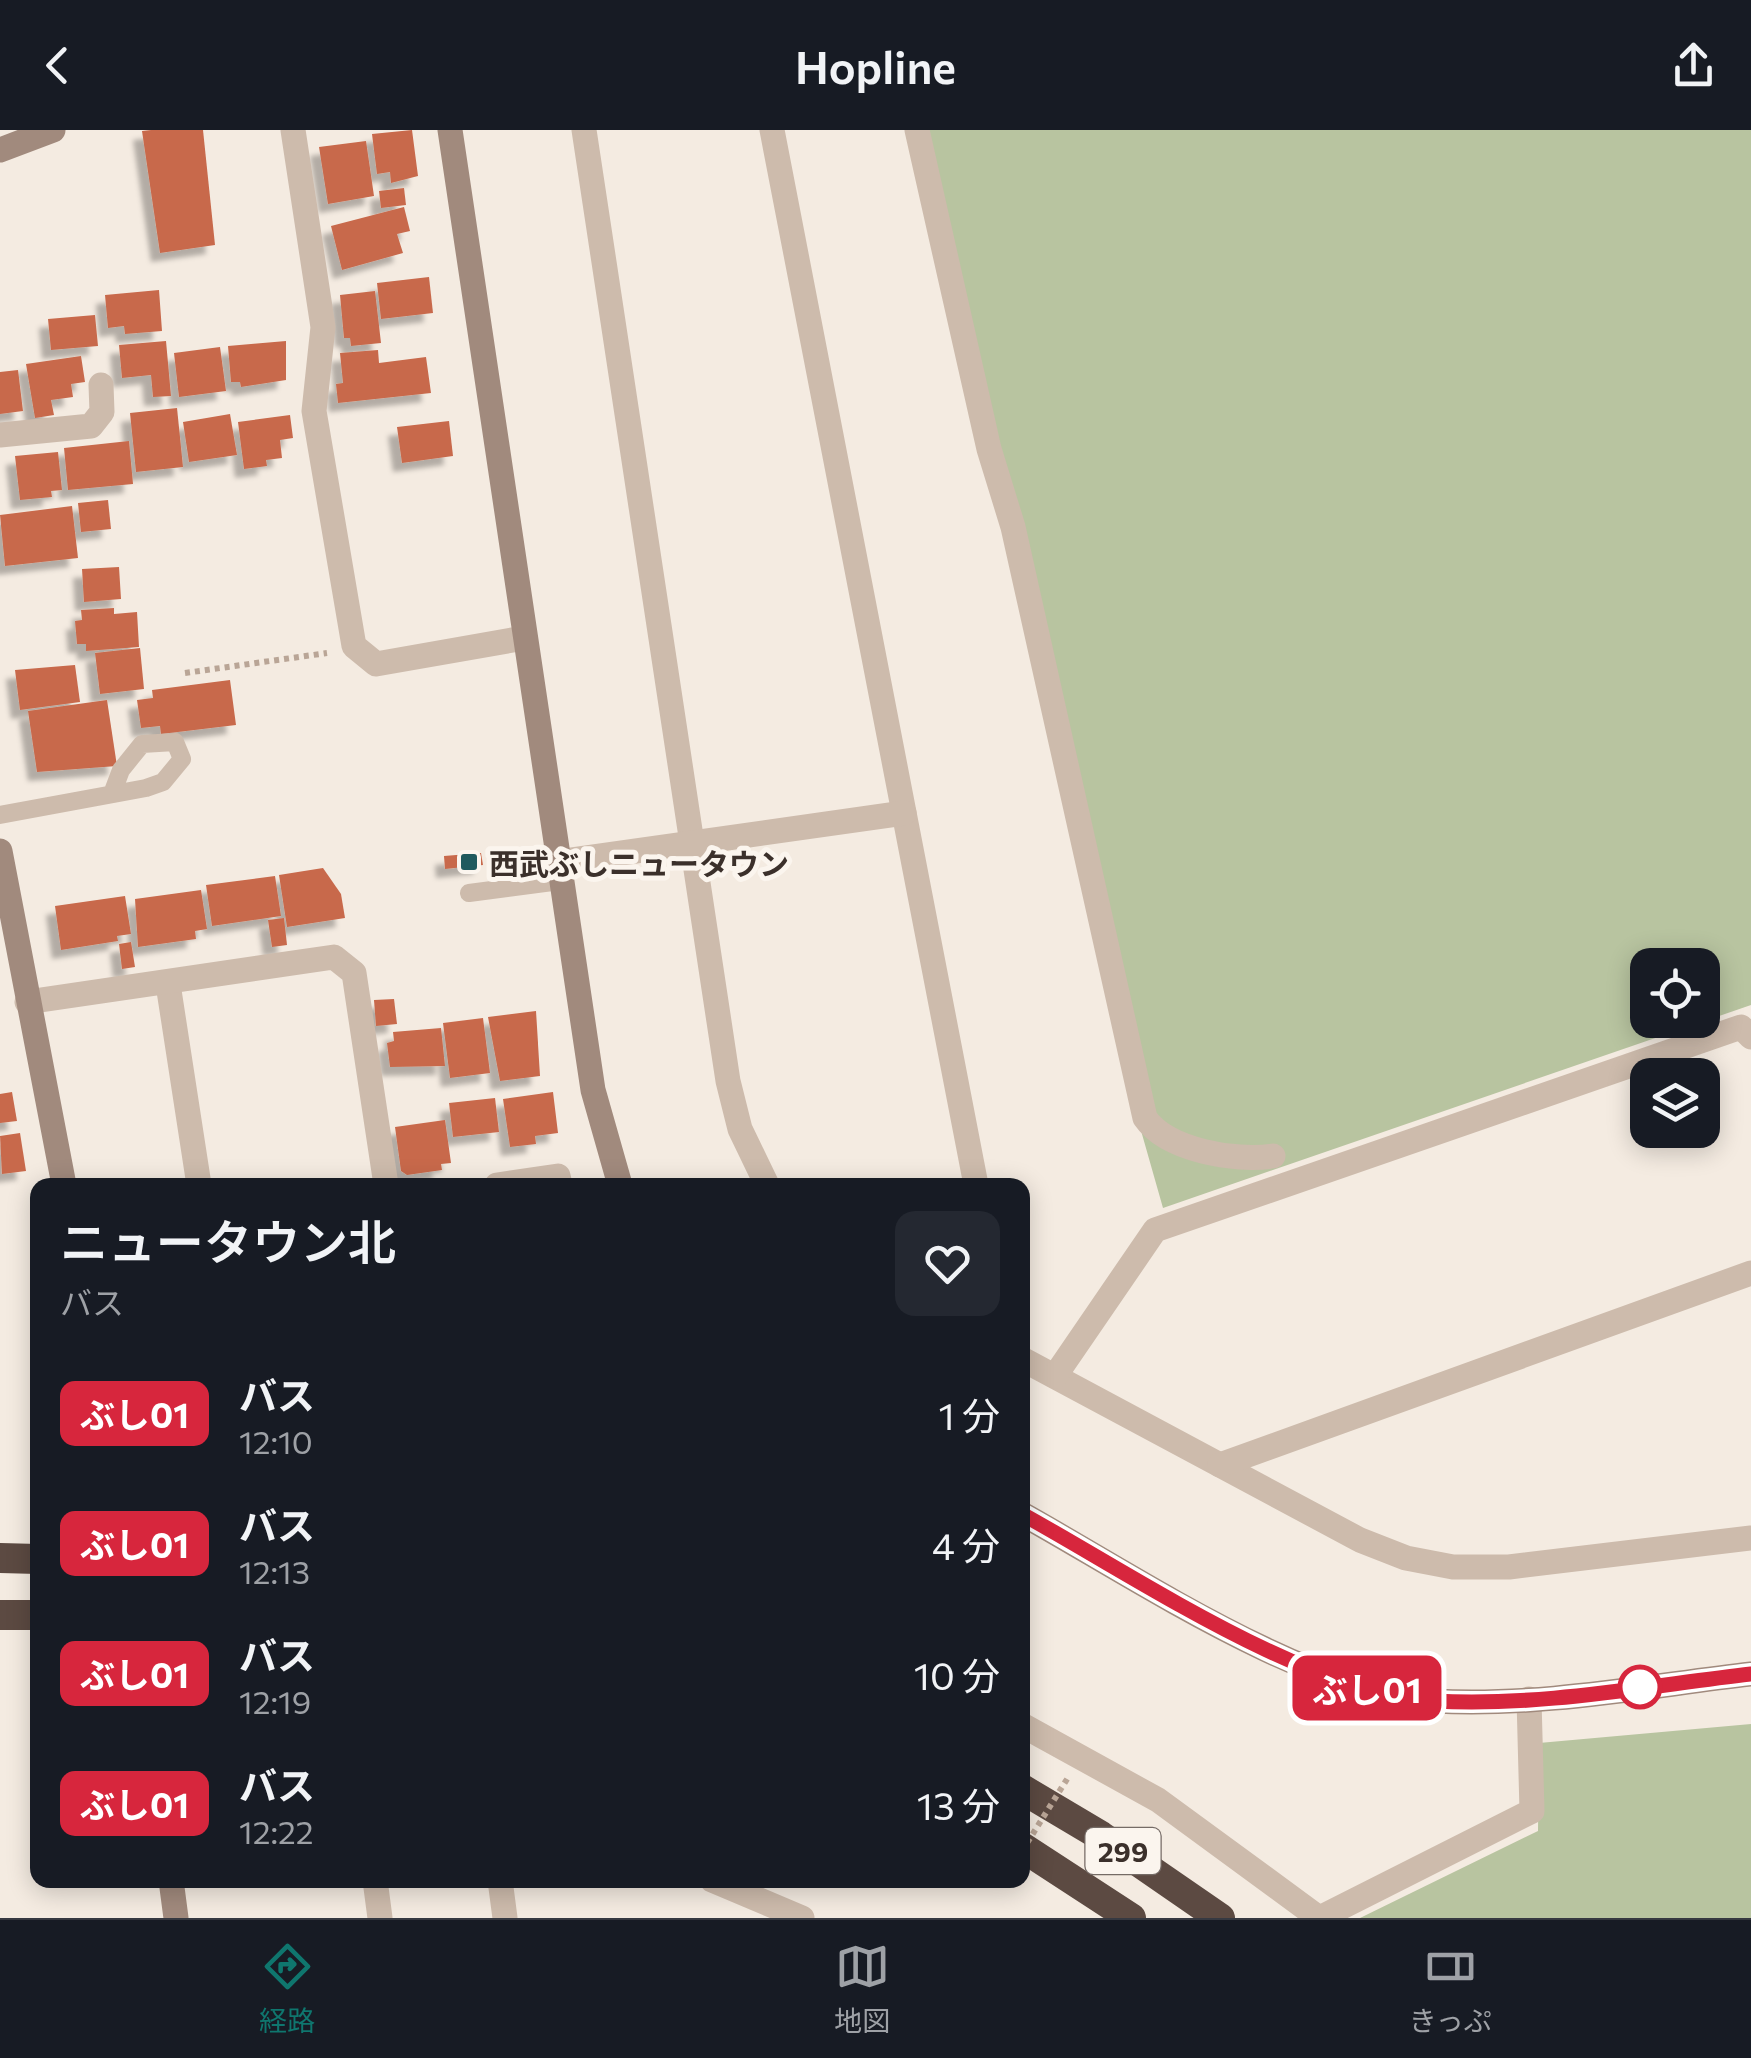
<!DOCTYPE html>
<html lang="ja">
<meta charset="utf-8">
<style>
:root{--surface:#171b24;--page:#242831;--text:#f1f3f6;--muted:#9ea1a6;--line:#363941;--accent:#0f766e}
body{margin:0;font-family:Commissioner,"Noto Sans JP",sans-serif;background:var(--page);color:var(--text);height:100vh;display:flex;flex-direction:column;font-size:38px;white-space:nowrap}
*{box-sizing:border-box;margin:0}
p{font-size:32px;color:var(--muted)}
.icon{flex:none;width:55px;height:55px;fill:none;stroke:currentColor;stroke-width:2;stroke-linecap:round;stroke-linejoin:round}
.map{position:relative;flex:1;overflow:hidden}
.panel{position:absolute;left:30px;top:1048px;width:1000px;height:710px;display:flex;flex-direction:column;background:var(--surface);border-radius:20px;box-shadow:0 5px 25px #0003}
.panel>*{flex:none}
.badge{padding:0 20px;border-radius:15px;font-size:35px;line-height:65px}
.fabs{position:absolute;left:1630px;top:818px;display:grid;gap:20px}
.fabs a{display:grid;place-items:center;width:90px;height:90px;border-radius:20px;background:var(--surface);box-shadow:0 5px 25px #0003;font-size:50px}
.map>.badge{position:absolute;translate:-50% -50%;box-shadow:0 0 0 5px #fff}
.round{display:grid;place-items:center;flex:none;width:105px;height:105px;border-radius:20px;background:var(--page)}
.head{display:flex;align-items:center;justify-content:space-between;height:170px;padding:0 30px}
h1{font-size:48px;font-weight:600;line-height:75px}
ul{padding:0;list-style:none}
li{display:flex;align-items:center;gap:30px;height:130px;padding:0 30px}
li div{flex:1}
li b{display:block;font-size:38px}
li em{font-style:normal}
li .badge{min-width:110px;font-weight:700;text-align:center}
header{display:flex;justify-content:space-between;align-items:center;height:130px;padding:0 30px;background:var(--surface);font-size:45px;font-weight:600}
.tabs{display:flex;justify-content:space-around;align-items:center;height:140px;border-top:2px solid var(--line);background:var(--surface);font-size:28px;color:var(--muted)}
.tabs a{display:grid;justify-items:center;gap:5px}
.tabs .current{color:var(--accent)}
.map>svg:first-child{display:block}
</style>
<header><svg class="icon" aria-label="back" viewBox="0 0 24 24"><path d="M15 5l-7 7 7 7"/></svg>Hopline<svg class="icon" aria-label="share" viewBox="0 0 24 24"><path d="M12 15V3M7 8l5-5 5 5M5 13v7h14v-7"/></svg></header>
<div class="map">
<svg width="1751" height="1788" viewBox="0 0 1751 1788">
<defs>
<filter id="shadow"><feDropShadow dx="-9" dy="9" stdDeviation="2.5" flood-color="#0004"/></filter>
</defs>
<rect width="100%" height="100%" fill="#f4ebe1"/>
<!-- green -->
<g fill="#b8c4a0" fill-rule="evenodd">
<path d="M910,0H1751V875L1163,1078L1136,983ZM1648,835H1702V890H1648Z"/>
<polygon points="1751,1594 1751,1788 1360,1788 1538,1701 1539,1613"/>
</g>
<!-- building -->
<g fill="#c8694b" filter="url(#shadow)">
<polygon points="151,0 203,0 215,115 160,123 142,1"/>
<polygon points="412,0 418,46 391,53 390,42 377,44 372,4"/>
<polygon points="366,11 374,66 328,74 319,17"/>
<polygon points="404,58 406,75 381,78 379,61"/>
<polygon points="404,77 410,101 397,104 403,123 342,140 331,96"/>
<polygon points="429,147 433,183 381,189 377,153"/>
<polygon points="159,160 162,201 125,204 124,196 108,198 105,165"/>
<polygon points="375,161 381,213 351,216 350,208 344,208 340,165"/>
<polygon points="95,185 98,216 51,220 48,189"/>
<polygon points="166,211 171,266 153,267 151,245 122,248 119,215"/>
<polygon points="286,211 286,250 241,257 240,252 231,252 228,216"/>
<polygon points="220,217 226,261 179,267 174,223"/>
<polygon points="378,220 379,233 426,227 431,263 338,273 336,254 343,253 340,223"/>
<polygon points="81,226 85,252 71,254 73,267 51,270 54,285 35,288 26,234"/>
<polygon points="18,240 23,281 0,284 0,242"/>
<polygon points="177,278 183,337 136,342 130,283"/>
<polygon points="230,284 237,325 189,332 183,292"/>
<polygon points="290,285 293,308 280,310 282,328 266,330 267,336 244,339 238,292"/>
<polygon points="449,291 453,326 402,333 397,297"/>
<polygon points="129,311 133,354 68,360 64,318"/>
<polygon points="58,322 62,360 51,361 52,367 20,370 15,326"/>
<polygon points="108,370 111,399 81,402 78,373"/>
<polygon points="72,376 78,428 5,436 0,385"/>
<polygon points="119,437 121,469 84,472 82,439"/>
<polygon points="114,478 114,484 137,482 139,517 86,521 86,514 77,514 75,491 82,490 81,480"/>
<polygon points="140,518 144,559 100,564 95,523"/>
<polygon points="75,535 80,572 20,580 15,540"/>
<polygon points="230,550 236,595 161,604 160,596 141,598 137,570 153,568 152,560"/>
<polygon points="107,570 117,636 37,642 28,581"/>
<polygon points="481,723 483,735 445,739 444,726"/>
<polygon points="323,738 341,764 345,788 287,797 279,745"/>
<polygon points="275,746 281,786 212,796 206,755"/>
<polygon points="201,760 207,799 195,801 196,809 138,817 135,769"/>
<polygon points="125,766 131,804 117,806 118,811 61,820 55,776"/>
<polygon points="284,788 287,815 272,817 268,790"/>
<polygon points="131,812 135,837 122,839 119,814"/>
<polygon points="394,869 397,894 376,896 374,870"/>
<polygon points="536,881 540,946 500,951 488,887"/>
<polygon points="483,888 490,943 450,948 443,893"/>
<polygon points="441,898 445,936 390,937 387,913 394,911 393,902"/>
<polygon points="12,962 17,991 0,993 0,964"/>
<polygon points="553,962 558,1003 535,1006 536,1014 510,1017 503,969"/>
<polygon points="495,968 499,1002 453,1007 449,973"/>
<polygon points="445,990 451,1033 441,1034 442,1040 407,1045 401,1041 395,997"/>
<polygon points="20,1003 26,1041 2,1044 0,1006"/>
</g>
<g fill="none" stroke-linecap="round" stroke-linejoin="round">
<!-- path -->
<polyline stroke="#b9a596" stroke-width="6" stroke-dasharray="5 5" stroke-linecap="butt" points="185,543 327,523"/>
<!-- lane -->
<g stroke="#cdbbac" stroke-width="18">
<polyline points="0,685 146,658 163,652 182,629 175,612 142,614 121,640 112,664"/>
<polyline points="469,763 560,751"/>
</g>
<!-- street -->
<g stroke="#cdbbac" stroke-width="25">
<polyline points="293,0 323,197 314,281 354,516 376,534 524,508"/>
<polyline points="584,0 728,951 740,999 767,1055"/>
<polyline points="772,0 976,1055"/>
<path d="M917,0L989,319L1013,397L1145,988C1167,1020 1235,1032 1273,1026"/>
<polyline points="0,305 91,296 102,282 101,255"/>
<polyline points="558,732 904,683"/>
<polyline points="168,854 199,1055"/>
<polyline points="27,872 334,827 354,843 386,1055"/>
<polyline points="497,1055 558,1046 560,1055"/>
<polyline points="1022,1229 1360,1410 1406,1428 1453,1437 1509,1437 1751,1408"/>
<polyline points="1055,1246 1155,1100 1741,897 1751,907"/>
<polyline points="1220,1335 1751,1143"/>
<polyline points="1022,1595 1158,1670 1319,1788"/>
<polyline points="375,1750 380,1788"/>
<polyline points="500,1750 505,1788"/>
<polyline points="712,1750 802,1788"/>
<polyline points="1320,1788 1532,1681 1529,1569"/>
</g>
<!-- secondary -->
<g stroke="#a18a7d" stroke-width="25">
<polyline points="450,0 593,960 620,1055"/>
<polyline points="0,20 53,0"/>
<polyline points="0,721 64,1055"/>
<path d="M1022,1384C1132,1445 1310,1565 1434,1571C1539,1577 1647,1556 1751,1544"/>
<polyline points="171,1750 176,1788"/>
</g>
<!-- highway -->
<g stroke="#5c4a42" stroke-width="30">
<polyline points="0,1428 38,1429"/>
<polyline points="0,1485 38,1485"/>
<polyline points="1022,1659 1101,1706 1220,1788"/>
<polyline points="1022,1717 1131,1788"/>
</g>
<!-- path-bridge -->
<polyline stroke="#b9a596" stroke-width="6" stroke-dasharray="5 5" stroke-linecap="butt" points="1022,1721 1069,1646"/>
</g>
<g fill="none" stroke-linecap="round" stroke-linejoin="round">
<defs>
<path id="line" d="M1022,1384C1133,1445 1309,1565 1434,1571C1539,1577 1647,1556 1751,1544"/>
</defs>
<!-- line casing -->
<use href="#line" stroke="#fff" stroke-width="22"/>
<!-- line -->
<use href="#line" stroke="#d7263d" stroke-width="15"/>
</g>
<!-- markers -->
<rect fill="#1f5a5e" stroke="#fbf5ee" stroke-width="4" x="459" y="722" width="20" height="20" rx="5"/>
<circle fill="#fff" stroke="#d7263d" stroke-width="5" cx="1640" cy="1557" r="20"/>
<g text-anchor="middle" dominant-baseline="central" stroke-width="10" stroke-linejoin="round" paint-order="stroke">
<!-- shield labels -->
<rect fill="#fbf5ee" stroke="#756b66" stroke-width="2.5" x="1085.5" y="1698" width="75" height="46" rx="8"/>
<g font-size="28" font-weight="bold" fill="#3b302b">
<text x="1123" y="1721">299</text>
</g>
<!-- poi labels -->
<g font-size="30" font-weight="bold" fill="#3b302b" stroke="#fbf5ee" text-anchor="start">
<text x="489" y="732">西武ぶしニュータウン</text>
</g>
</g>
</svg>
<div class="fabs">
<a><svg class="icon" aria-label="locate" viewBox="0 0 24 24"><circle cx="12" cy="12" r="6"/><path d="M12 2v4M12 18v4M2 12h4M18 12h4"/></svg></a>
<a><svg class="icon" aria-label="layers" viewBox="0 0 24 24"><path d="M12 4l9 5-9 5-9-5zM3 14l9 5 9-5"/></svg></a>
</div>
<b class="badge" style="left:1367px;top:1558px;background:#d7263d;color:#fff">ぶし01</b>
<section class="panel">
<div class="head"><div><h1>ニュータウン北</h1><p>バス</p></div><a class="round"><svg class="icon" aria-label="heart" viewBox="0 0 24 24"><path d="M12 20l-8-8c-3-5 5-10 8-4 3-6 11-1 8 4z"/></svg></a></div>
<ul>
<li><span class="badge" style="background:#d7263d;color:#fff">ぶし01</span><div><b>バス</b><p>12:10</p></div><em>1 分</em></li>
<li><span class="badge" style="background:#d7263d;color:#fff">ぶし01</span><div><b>バス</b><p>12:13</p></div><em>4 分</em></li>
<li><span class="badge" style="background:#d7263d;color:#fff">ぶし01</span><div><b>バス</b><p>12:19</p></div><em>10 分</em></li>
<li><span class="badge" style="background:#d7263d;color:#fff">ぶし01</span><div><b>バス</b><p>12:22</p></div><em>13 分</em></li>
</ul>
</section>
</div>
<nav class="tabs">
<a class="current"><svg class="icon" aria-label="directions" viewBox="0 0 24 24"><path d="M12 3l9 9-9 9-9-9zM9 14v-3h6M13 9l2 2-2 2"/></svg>経路</a>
<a><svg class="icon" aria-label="map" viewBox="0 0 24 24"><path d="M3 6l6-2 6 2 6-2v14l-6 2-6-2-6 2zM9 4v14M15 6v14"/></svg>地図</a>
<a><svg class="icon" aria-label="tickets" viewBox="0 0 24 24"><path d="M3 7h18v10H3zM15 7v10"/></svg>きっぷ</a>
</nav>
